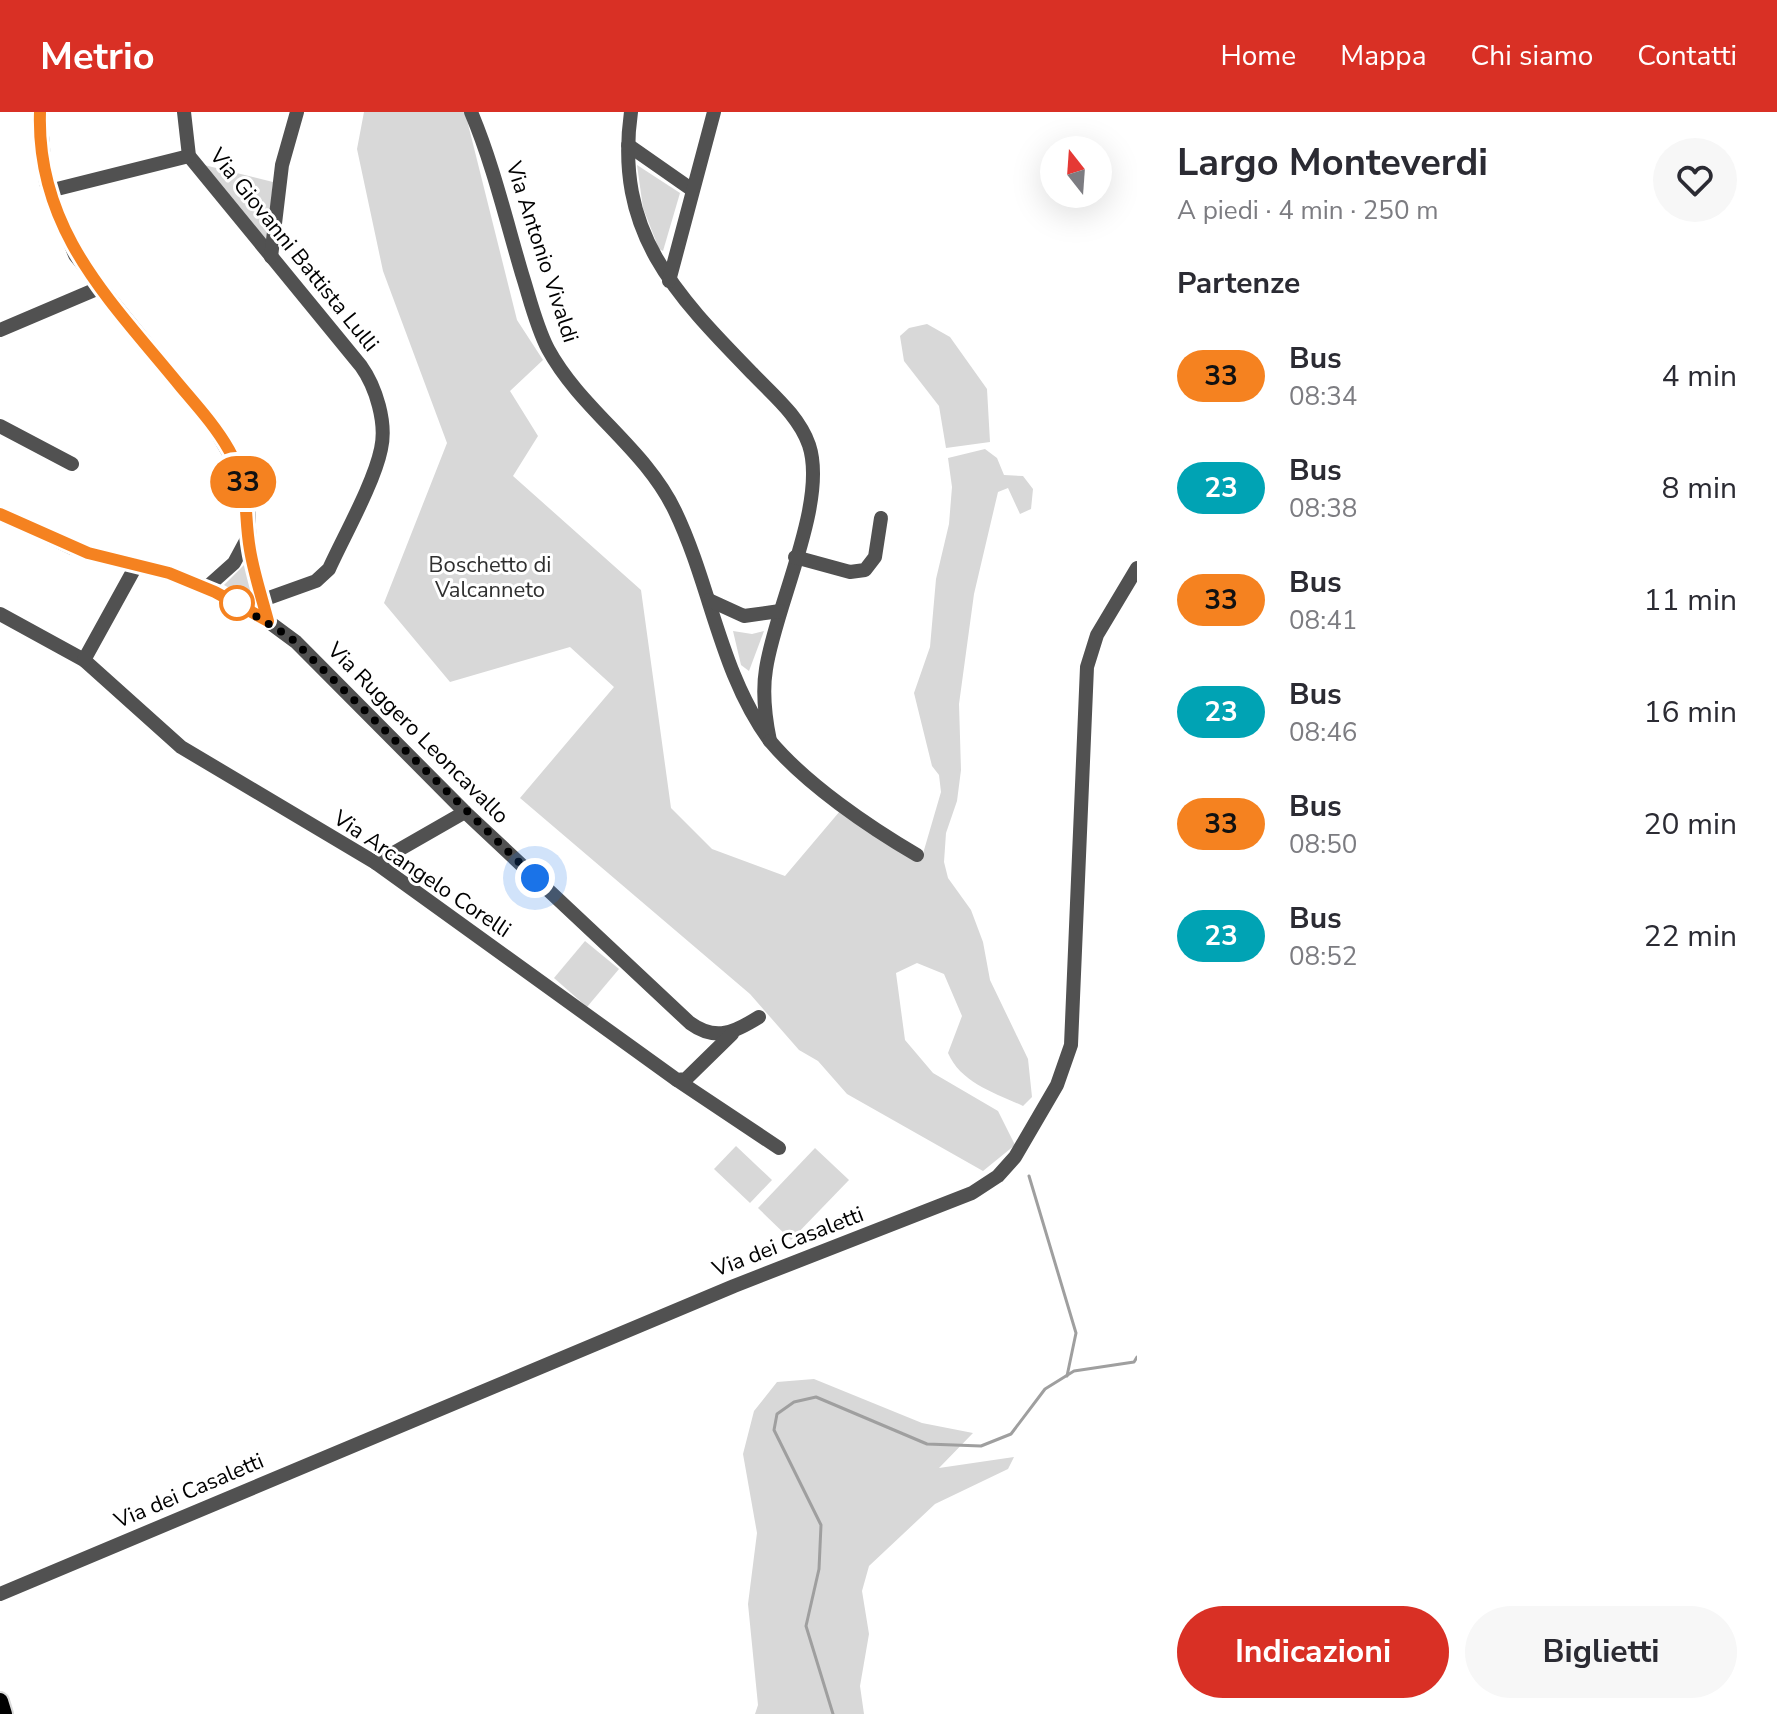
<!DOCTYPE html>
<html lang="it">
<meta charset="utf-8">
<style>
:root{--surface:#fff;--page:#f7f7f7;--text:#2b2b33;--muted:#7c7c81;--accent:#d93025}
body{margin:0;font-family:"Nunito Sans",sans-serif;background:var(--page);color:var(--text);height:100vh;display:flex;flex-direction:column;font-size:30px;white-space:nowrap}
*{box-sizing:border-box;margin:0}
p{font-size:26px;color:var(--muted)}
.icon{flex:none;width:44px;height:44px;fill:none;stroke:currentColor;stroke-width:2;stroke-linecap:round;stroke-linejoin:round}
.map{position:relative;flex:1;overflow:hidden}
.panel{display:flex;flex-direction:column;background:var(--surface);width:640px}
.panel>*{flex:none}
.badge{padding:0 16px;border-radius:26px;font-size:28px;line-height:52px}
.needle{width:52px;rotate:343deg}
.tools{position:absolute;left:1040px;top:24px;display:grid;gap:16px}
.tools a{display:grid;place-items:center;width:72px;height:72px;border-radius:50%;background:var(--surface);box-shadow:0 8px 32px #0002;font-size:40px}
.you{position:absolute;width:40px;height:40px;margin:-20px;border:6px solid #fff;border-radius:50%;background:#1a73e8;box-shadow:0 0 0 12px #1a73e833}
.map>.badge{position:absolute;translate:-50% -50%;box-shadow:0 0 0 4px #fff}
h2{padding:0 40px;font-size:30px;line-height:72px}
.round{display:grid;place-items:center;flex:none;width:84px;height:84px;border-radius:42px;background:var(--page)}
.headline{display:flex;align-items:center;justify-content:space-between;height:136px;padding:0 40px}
h1{font-size:38px;font-weight:700;line-height:60px}
.button{display:flex;gap:16px;margin-top:auto;padding:16px 40px}
.button a{flex:1;height:92px;border-radius:48px;background:var(--accent);color:#fff;font-size:32px;font-weight:700;line-height:92px;text-align:center}
.button a+a{background:var(--page);color:var(--text)}
ul{padding:0;list-style:none}
li{display:flex;align-items:center;gap:24px;height:112px;padding:0 40px}
li div{flex:1}
li b{display:block;font-size:30px}
li em{font-style:normal}
li .badge{min-width:88px;font-weight:700;text-align:center}
header{display:flex;align-items:center;gap:48px;box-sizing:border-box;height:112px;padding:0 40px;background:var(--accent);color:#fff}
header strong{font-size:38px}
nav{display:flex;gap:44px;margin-inline-start:auto;font-size:28px}
main{display:flex;flex:1;min-height:0}
.map>svg:first-child{display:block}
</style>
<header>
<strong>Metrio</strong>
<nav><a>Home</a><a>Mappa</a><a>Chi siamo</a><a>Contatti</a></nav>
</header>
<main>
<div class="map">
<svg width="1137" height="1602" viewBox="0 0 1137 1602">
<rect width="100%" height="100%" fill="#fff"/>
<!-- green -->
<g fill="#d8d8d8">
<path d="M364,0H465L517,208L543,248L510,279L538,324L513,364L641,478L671,696L712,737L785,764L840,699L922,745L941,680L939,663L932,654L914,581L930,535L936,467L949,412L952,375L948,346L985,337L997,346L1004,363L1023,364L1033,377L1031,397L1020,402L1008,376L998,380L974,482L959,592L961,658L957,689L946,721L944,750L948,766L971,798L983,830L990,868L1028,947L1032,985L1023,994C995,981 961,971 948,941L962,904L944,862L917,851L896,861L905,928L933,961L998,999L1015,1033L983,1059L847,982L818,949L799,938L750,882L520,686L614,575L570,535L450,570L384,491L447,331L383,159L357,37Z"/>
<polygon points="200,52 273,70 267,132"/>
<polygon points="637,53 680,81 663,139 659,137 643,96"/>
<polygon points="927,212 950,225 987,277 990,330 946,336 939,294 904,249 900,224 909,216"/>
<polygon points="245,452 256,491 224,473"/>
<polygon points="733,519 752,522 764,519 749,559 741,553"/>
<polygon points="585,829 619,857 587,895 554,866"/>
<polygon points="736,1034 772,1068 750,1091 714,1057"/>
<polygon points="815,1036 849,1068 791,1128 758,1096"/>
<polygon points="814,1267 922,1311 973,1321 939,1356 1014,1345 1008,1357 935,1392 869,1454 862,1479 869,1522 860,1574 864,1602 755,1602 758,1593 748,1492 757,1421 743,1342 754,1299 777,1270"/>
</g>
<g fill="none" stroke-linecap="round" stroke-linejoin="round">
<!-- stream -->
<g stroke="#9f9f9f" stroke-width="3">
<polyline points="1029,1064 1076,1221 1067,1264"/>
<polyline points="833,1602 806,1514 819,1457 821,1413 774,1318 777,1302 794,1290 816,1285 927,1332 981,1334 1011,1322 1045,1277 1074,1259 1134,1250 1137,1245"/>
</g>
<defs>
<polyline id="major" points="0,1589 4,1602"/>
</defs>
<!-- major casing -->
<use href="#major" stroke="#dbdbdb" stroke-width="20"/>
<!-- minor -->
<g stroke="#515151" stroke-width="14">
<polyline points="40,0 46,71 75,143 211,311 238,357 248,393 250,439 264,494"/>
<path d="M184,0L189,44L361,254C376,275 387,311 381,337C374,371 344,424 329,457L316,469L263,488"/>
<path d="M471,0C493,52 506,108 522,162C530,187 536,214 548,237C581,298 645,336 675,399C711,474 720,561 770,629C765,605 762,581 766,557C775,495 828,390 809,333C799,304 773,283 753,262C675,182 614,120 631,0"/>
<polyline points="628,33 691,77"/>
<polyline points="49,79 189,44"/>
<polyline points="271,145 282,53 297,0"/>
<polyline points="669,169 714,0"/>
<polyline points="0,218 99,176"/>
<polyline points="0,314 72,352"/>
<path d="M0,402L72,436L160,458L215,480L273,513L296,530L465,700L690,911C716,930 735,920 759,905"/>
<polyline points="795,445 850,460 865,458 875,445 881,406"/>
<polyline points="206,476 234,451 248,425"/>
<polyline points="709,488 744,504 780,499"/>
<polyline points="0,502 84,548 181,635 376,751 677,968 686,967 732,922"/>
<polyline points="84,548 137,452"/>
<path d="M770,629C806,672 869,715 917,743"/>
<polyline points="376,751 465,700"/>
<polyline points="677,968 779,1036"/>
<polyline points="0,1482 734,1174 972,1081 998,1064 1015,1045 1057,973 1071,933 1087,555 1097,523 1137,456"/>
</g>
<!-- major -->
<use href="#major" stroke="#000" stroke-width="16"/>
</g>
<g fill="none" stroke-linecap="round" stroke-linejoin="round">
<defs>
<path id="line" d="M0,402L88,441L169,461L215,480L268,509C262,486 254,462 250,438C243,398 251,378 229,338C216,315 198,295 181,275C111,189 36,119 40,0"/>
</defs>
<!-- line casing -->
<use href="#line" stroke="#fff" stroke-width="18"/>
<!-- line -->
<use href="#line" stroke="#f58220" stroke-width="12"/>
<!-- walk -->
<polyline stroke="#000" stroke-width="8" stroke-dasharray="0 14.4" points="237,491 228,487 290,525 535,766"/>
</g>
<!-- markers -->
<circle fill="#fff" stroke="#f58220" stroke-width="4" cx="237" cy="491" r="16"/>
<g text-anchor="middle" dominant-baseline="central" stroke-width="6" stroke-linejoin="round" paint-order="stroke">
<!-- street labels -->
<g font-size="22" fill="#000" stroke="#fff">
<text transform="translate(294 138) rotate(51)">Via Giovanni Battista Lulli</text>
<text transform="translate(542 140) rotate(72)">Via Antonio Vivaldi</text>
<text transform="translate(418 621) rotate(45)">Via Ruggero Leoncavallo</text>
<text transform="translate(422 762) rotate(34)">Via Arcangelo Corelli</text>
<text transform="translate(788 1130) rotate(-21)">Via dei Casaletti</text>
<text transform="translate(189 1379) rotate(-23)">Via dei Casaletti</text>
</g>
<!-- park labels -->
<g font-size="22" fill="#2f2f2f" stroke="#fff">
<text x="490" y="453">Boschetto di<tspan x="490" dy="25">Valcanneto</tspan></text>
</g>
</g>
</svg>
<div class="tools">
<a><svg class="needle" viewBox="-14 -14 28 28"><path d="M0-13l5 13h-10z" fill="#e53935"/><path d="M0 13l5-13h-10z" fill="#7c7c81"/></svg></a>
</div>
<div class="you" style="left:535px;top:766px"></div>
<b class="badge" style="left:243px;top:370px;background:#f58220;color:#111">33</b>
</div>
<section class="panel">
<div class="headline"><div><h1>Largo Monteverdi</h1><p>A piedi · 4 min · 250 m</p></div><a class="round"><svg class="icon" aria-label="heart" viewBox="0 0 24 24"><path d="M12 20l-8-8c-3-5 5-10 8-4 3-6 11-1 8 4z"/></svg></a></div>
<h2>Partenze</h2>
<ul>
<li><span class="badge" style="background:#f58220;color:#111">33</span><div><b>Bus</b><p>08:34</p></div><em>4 min</em></li>
<li><span class="badge" style="background:#00a3b4;color:#fff">23</span><div><b>Bus</b><p>08:38</p></div><em>8 min</em></li>
<li><span class="badge" style="background:#f58220;color:#111">33</span><div><b>Bus</b><p>08:41</p></div><em>11 min</em></li>
<li><span class="badge" style="background:#00a3b4;color:#fff">23</span><div><b>Bus</b><p>08:46</p></div><em>16 min</em></li>
<li><span class="badge" style="background:#f58220;color:#111">33</span><div><b>Bus</b><p>08:50</p></div><em>20 min</em></li>
<li><span class="badge" style="background:#00a3b4;color:#fff">23</span><div><b>Bus</b><p>08:52</p></div><em>22 min</em></li>
</ul>
<div class="button"><a>Indicazioni</a><a>Biglietti</a></div>
</section>
</main>
